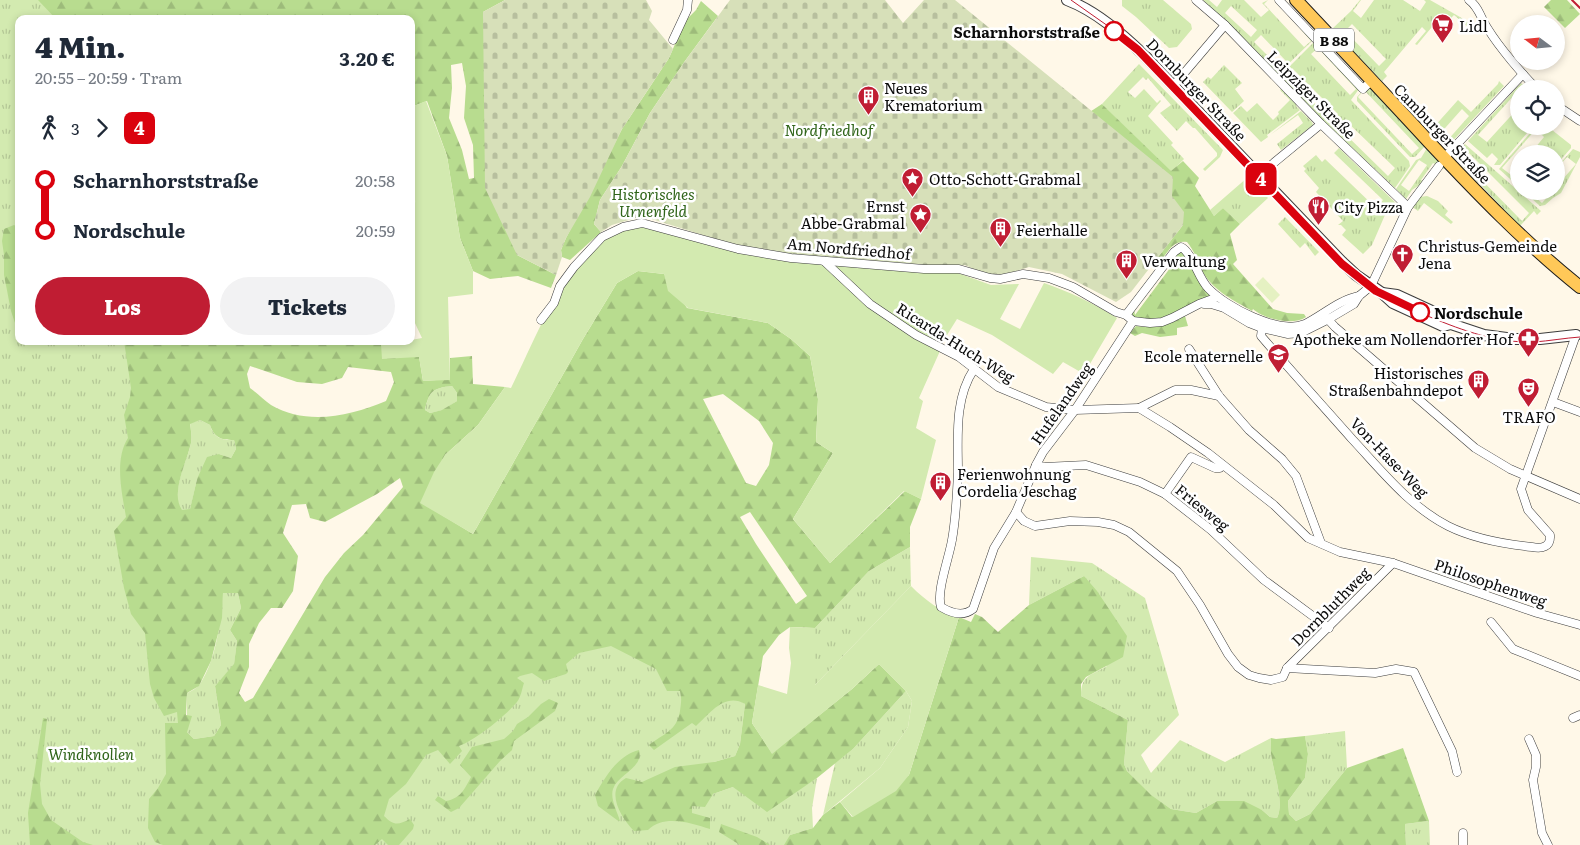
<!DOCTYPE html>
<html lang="de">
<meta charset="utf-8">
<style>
:root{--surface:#fff;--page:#f2f2f3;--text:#1f2937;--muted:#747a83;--accent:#c01d33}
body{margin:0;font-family:Literata,serif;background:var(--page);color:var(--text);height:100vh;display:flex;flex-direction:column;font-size:19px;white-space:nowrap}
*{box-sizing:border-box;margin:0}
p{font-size:16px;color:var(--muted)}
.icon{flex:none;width:28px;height:28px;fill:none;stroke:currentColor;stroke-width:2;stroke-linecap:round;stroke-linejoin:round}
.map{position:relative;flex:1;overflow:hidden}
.side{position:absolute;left:15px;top:15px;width:400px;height:330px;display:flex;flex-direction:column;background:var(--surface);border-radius:10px;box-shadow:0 2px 8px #0003}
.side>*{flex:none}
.badge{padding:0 10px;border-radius:8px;font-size:18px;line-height:32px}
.needle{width:32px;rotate:286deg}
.fabs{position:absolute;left:1510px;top:15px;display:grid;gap:10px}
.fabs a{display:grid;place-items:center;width:55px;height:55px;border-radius:50%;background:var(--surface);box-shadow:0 2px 8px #0003;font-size:25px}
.map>.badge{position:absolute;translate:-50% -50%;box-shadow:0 0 0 2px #fff}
.legs{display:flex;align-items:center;gap:8px;height:55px;padding:0 20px;font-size:16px}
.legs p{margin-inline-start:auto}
.summary{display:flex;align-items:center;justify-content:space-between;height:85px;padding:0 20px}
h1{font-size:28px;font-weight:800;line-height:38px}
.button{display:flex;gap:10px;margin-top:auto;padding:10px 20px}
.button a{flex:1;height:58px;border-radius:30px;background:var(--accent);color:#fff;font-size:20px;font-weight:800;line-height:58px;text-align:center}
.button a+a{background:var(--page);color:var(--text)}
ul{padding:0 20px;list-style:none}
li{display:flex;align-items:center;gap:18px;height:50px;font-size:19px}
li i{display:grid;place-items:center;width:8px;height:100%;margin:0 6px;background:currentColor}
li i::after{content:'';width:12px;height:12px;margin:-6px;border:4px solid;border-radius:50%;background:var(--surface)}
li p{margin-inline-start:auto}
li:first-child i{background:linear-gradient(#0000 50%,currentColor 0)}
li:last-child i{background:linear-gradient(currentColor 50%,#0000 0)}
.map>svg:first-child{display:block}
</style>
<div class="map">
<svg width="1580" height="845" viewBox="0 0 1580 845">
<defs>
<pattern id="grass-tufts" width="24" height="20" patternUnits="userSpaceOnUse" patternTransform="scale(1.25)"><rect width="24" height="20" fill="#d3eab0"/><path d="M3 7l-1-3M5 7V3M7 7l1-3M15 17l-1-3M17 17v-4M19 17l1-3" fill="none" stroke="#b4c796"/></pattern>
<pattern id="forest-firs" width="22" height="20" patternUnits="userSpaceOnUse" patternTransform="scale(1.25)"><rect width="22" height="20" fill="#b8dc8f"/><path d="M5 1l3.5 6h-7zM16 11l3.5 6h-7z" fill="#9dbb7a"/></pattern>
<pattern id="cemetery-stones" width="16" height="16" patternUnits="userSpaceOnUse" patternTransform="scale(1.25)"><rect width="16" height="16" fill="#d7e0b9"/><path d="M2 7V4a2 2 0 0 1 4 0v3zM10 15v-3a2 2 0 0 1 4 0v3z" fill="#b7bf9e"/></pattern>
</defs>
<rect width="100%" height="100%" fill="#fff8e8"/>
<!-- grass -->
<g fill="url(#grass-tufts)" fill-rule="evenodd">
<polygon points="0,0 87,0 90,19 19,19 19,341 133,341 194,845 0,845"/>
<polygon points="1122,0 1163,0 1191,24 1192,29 1177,47 1169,48 1136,17 1122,6"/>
<path d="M1203,0H1209L1217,7L1222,0H1244L1261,17L1269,10L1262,3L1268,0L1264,4L1304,47L1311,41L1275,0L1313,40L1278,74ZM1231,6L1257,30L1251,37L1225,13ZM1261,35L1286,61L1279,67L1254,42Z"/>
<path d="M1360,0H1361L1353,11L1361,18L1374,0H1403L1420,11L1426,2L1424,0H1430L1460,17L1479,30L1478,31L1474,28L1472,30L1454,15L1448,21L1441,16L1417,45L1415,44L1426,31L1422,27L1384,72L1387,76L1382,81L1332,29L1351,11ZM1352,24L1386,59L1379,66L1345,31Z"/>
<path d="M1314,42L1359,89L1351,100L1409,161L1410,166L1395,188L1325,122L1280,76ZM1318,48L1356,89L1350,95L1311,54ZM1292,68L1338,114L1332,121L1286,75ZM1345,120L1395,168L1388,176L1338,127Z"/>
<polygon points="1139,64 1223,150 1220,157 1205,171 1203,169 1217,156 1217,153 1195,128 1193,128 1186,121 1177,131 1160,113 1171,105 1148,78 1146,80 1143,77 1128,92 1135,98 1144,89 1157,103 1160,100 1161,101 1148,116 1173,143 1171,145 1184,159 1171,172 1102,104"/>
<polygon points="1224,65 1242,83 1235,89 1244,101 1232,112 1203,82 1208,77 1211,79"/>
<path d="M1499,81L1504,86L1447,147H1445L1426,128L1428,125L1433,128L1458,100L1471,112L1498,84ZM1462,109L1469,116L1446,142L1438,136Z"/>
<polygon points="1521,83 1529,89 1519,89 1519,93 1517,92 1478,135 1487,142 1519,107 1519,126 1533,126 1500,165 1494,165 1498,159 1492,153 1487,158 1468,141"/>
<path d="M1368,85L1426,145L1415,157H1410L1357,101V97ZM1364,90L1419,148L1412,154L1358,97Z"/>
<polygon points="1281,89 1297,104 1296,106 1300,110 1267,135 1268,137 1261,142 1233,113 1241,106 1247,112 1257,103 1273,120 1279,114 1278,112 1290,100 1280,90"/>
<polygon points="1301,111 1312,122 1313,125 1281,150 1277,144 1303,123 1298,115 1270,135"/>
<polygon points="1536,126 1547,126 1571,145 1571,148 1556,165 1556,154 1530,154 1544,137 1536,129 1502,168 1511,175 1519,166 1519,187 1499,169"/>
<path d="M1465,144L1541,211L1537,215L1534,211L1520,226L1456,159V155ZM1469,153L1529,213L1522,221L1462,160Z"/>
<polygon points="1339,148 1401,208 1398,211 1388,208 1372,245 1363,254 1342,235 1346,230 1341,225 1338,225 1343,221 1316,192 1319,188 1304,171 1306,169 1303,166 1316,155 1322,162 1325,159 1376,208 1383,200 1334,153"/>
<path d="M1427,148L1447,165L1444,169L1433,163L1421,180L1424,182L1412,190L1406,199L1396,189L1416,160L1421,158ZM1419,160L1427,165L1409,191L1401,185Z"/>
<polygon points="1573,149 1580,152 1580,157 1561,193 1553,198 1545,205 1540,206 1531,198 1538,191 1534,196 1542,203 1553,191 1556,191 1556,187 1576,164 1567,157 1556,170 1556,168"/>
<polygon points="1248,177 1268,198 1240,224 1223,208 1214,216 1210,210"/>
<polygon points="1427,196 1438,201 1448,211 1445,215 1453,222 1451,224 1424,203 1418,211 1411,206 1420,197"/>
<polygon points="1285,217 1319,252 1315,256 1305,243 1300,248 1278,224"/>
<path d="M452,386L457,393V401L443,410L430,413L425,410C429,391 433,388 452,386Z"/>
<path d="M200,420L210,425C214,438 221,440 234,440L236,449L231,458L219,454L197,479L190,510L181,511C170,492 187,462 191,443C192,437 191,430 190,423Z"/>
<polygon points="910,547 911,586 814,686 815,628 869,571"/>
<path d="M1031,557L1092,563L1145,598L1179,715L1141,755L1151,773L1180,740L1225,762L1271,738C1271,743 1270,749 1271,754C1273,771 1285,802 1277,818L1270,817L1262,810L1217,801L1196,813L1171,809L1150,795L1127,771L1124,764L1128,720L1081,696C1081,675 1090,676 1107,666L1084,576L1029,605Z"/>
<path d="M223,593H238L241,608L230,630L237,641L234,665L215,686L221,725L214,736L194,739L187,732V693C192,691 197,688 200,684C216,660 221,621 223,593Z"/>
<polygon points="615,623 745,704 740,744 735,756 714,762 692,806 713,794 733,787 798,790 817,778 812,808 813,828 790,835 788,845 231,845 520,675 526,674"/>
<polygon points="906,691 912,701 908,727 880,768 823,815 835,763 853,749"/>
<polygon points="1345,731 1347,768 1310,814 1296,821 1289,814 1288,801 1305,778 1308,754 1305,736"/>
<polygon points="1429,821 1430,845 1406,845 1405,824"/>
</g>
<!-- forest -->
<g fill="url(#forest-firs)" fill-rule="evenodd">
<path d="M38,0H505L483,12L517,255L556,275L551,288L518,276L490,279L473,271L460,238L447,156L427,101L411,107V19H56ZM462,63L466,86L464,118L473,145L474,178L469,179L462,150L449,118L452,88L451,65Z"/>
<polygon points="1551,0 1567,0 1580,14 1565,28 1544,7"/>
<polygon points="701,1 718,16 685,61 650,113 622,166 600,200 594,224 601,232 570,260 562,257 561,250 566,238 622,129 669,58 685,21 696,10"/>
<path d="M1102,104L1171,171L1183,161L1199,178L1195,186L1214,216L1223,208L1240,224L1230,234L1237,260L1233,264L1273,309L1287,313L1304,314L1306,317C1293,326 1264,319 1253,309L1252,311C1235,301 1214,291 1204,274C1198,264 1195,251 1187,242C1174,240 1170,249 1162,259L1158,257L1183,225L1079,119Z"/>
<polygon points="14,225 19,228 19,335 11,311 4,275 4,255 2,241 4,229"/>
<path d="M1177,251H1184L1210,294V297C1185,309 1162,324 1134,318L1132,315L1134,309L1135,315L1176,260L1175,253Z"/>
<path d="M638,271L664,274L687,308L768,323L791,339L810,356L818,399L816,442L833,453L793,519L830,563L905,491L921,499L910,527V547L869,571L815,628L790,627L779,635L763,656L752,723L772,753L852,689L879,664L906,691L853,749L817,778L767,812L733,787L713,794L705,807L692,806V813L710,818V829C691,823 664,814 648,830L634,831C621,818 604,790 626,778L642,782L675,767L714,762L735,756L740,744L745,704C725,692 710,713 696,726L692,723L654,750L649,745C663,734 677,731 680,711C681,703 682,699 680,691H667L656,669L611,646L579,653L566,664L568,672L566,674L544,681L532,673L520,676L517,678L524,683C522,689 521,697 517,702C504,717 477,739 459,746L462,751L450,764L438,750L426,755L406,784L389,799L384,816C394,826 398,825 410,819L414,825L413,829L399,845H388L382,839L375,845H163L155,842L148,828L149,799L158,788L166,774L165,723H178L177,712L164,716L154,698L150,684L145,633L131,614L124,588L114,531L126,517C122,493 114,460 128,438L124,415L130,397L131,388L124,341H401L381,344L419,356L423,381L450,379V358L472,356L473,384L505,387L478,425L445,455L432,509L473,534L583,339L617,283ZM250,366L297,382L322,384L342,378L348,367L391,372L394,382L386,401C350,416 307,426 271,405C264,400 257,393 250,388L247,374ZM452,386L457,393V401L442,410L430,413L425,410C429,391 433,388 452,386ZM723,394L759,421L773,443L769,465L756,486L746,483L703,399ZM200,420L210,425C214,437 220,440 234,440L236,449L231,458L219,454L207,457L197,479L190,509L182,510C170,493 187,462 191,443C192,437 191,430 190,424ZM400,478L403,487L363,535L344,553L325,577L253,698L245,702L239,693L249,667V644L259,623L271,608H282L293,591L298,556L283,533L292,505L306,504L310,518L325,522L377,494ZM750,512L807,596L796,604L756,544L740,517ZM223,593H238L241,608L230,630L237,641L234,664L215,686L221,725L214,736L194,739L187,732L192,716L186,715L187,693L199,686L211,661L222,618Z"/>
<path d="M1185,316L1188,326L1177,328V335L1160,337L1142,333L1135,336L1130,333L1136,326C1157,329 1166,326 1185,316Z"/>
<path d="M1084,576L1097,591L1127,636L1123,657L1086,677L1081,684V696L1128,720L1124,764L1127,771L1151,795L1171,809L1196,813L1217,801H1244L1262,810L1270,817L1277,818C1285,802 1273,771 1271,754C1270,749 1271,743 1271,738L1276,739L1305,736L1308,754L1305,778L1288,801L1289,814L1296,821L1310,814L1347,768L1403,748L1429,821L1405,824L1406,845H784L790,835L813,828L823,815L840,802L852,817L909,775L959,617L971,622L975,614L982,617L998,632L1029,605Z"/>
<path d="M549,699L558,703L555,711L514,741L512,750L500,761L459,808L451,812L435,800L438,796L446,801C461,798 464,790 471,777L460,765L472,747L504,739L513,731L517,724L528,717L541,704Z"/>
<polygon points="43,718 47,719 40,784 42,804 51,820 83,842 93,845 30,845 28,813"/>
<path d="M639,750C644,768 618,774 613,789C610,799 617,811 620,821L617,820L598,806L595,795C606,776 617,756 639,750Z"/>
<polygon points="721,824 757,837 770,845 740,845 719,832"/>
</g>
<!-- cemetery -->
<g fill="url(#cemetery-stones)">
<polygon points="505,0 646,0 652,11 649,20 673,49 669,58 622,129 590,197 566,238 561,250 562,257 556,275 517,255 485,188 483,12"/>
<polygon points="730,0 885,0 903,23 924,0 955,0 1173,177 1172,196 1184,212 1183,225 1131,292 1116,302 1062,274 1029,267 1003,275 982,273 965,265 923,265 781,254 738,246 642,216 612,225 601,232 594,224 600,200 622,166 650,113 685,61"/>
</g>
<!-- garden -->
<g fill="#d3eab0">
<path d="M426,101L447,156L460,238L473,271V294L448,297L450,380L423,381L419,357L382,359L381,344L411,341V340L422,338L414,321H411V304L415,302L414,297H411V218C416,208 417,196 411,186V107Z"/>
<path d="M642,226L823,263L870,308L940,351L919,398L923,401L916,428L936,440L921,499L904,491L830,563L793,519L833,453L816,442L818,399L810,356L791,339L768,323L688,308L668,291L664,274L638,271L617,283L583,339L473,534L420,503L434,472L445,455L478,425L505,387L511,388C537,336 565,255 623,230C628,228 635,227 642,226Z"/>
<path d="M832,265L955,272L991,285L1019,284L1000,319L1020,329L1044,283C1070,292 1093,303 1117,318L1084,374L1063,362L1053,374L992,335L957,319L942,343L919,332L873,302Z"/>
<path d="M911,586C926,601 940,611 959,617L909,775L896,791L853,817L840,802L880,768L908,727L912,701L906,691L879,664L852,689L772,754L752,723L758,685L787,694L791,663L789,648L790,627L815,628V685Z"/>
</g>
<!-- pitch -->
<polygon fill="#e5f1c2" points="1263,277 1280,295 1272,303 1255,285"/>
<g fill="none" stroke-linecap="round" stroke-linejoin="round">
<defs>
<g id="minor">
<polyline points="1196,0 1225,25 1321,124 1408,207"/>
<polyline points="1279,0 1363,89 1371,81"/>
<path d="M1469,0C1479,7 1481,19 1488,29C1499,47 1522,74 1537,89"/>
<polyline points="673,40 687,10 688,0"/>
<polyline points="1174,85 1225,25"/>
<polyline points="1556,105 1580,121"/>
<polyline points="1444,158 1523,74"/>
<polyline points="1259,175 1321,124"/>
<polyline points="824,261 870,304 916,335 959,357 998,387 1046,407 1075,410 1139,408 1170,427 1208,453 1274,505 1308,538 1340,552 1393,563 1537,613 1580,625"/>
<polyline points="1204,304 1211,304 1224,308 1249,323 1262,328 1288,334 1301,333 1327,320 1354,304 1359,296 1371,286 1408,207 1439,166"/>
<polyline points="1323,314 1335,327 1475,448 1510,469 1580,499"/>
<path d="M1126,315L1174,252L1181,247C1192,252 1198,278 1208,288C1226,307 1279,335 1305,324C1323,315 1339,300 1359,296"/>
<polyline points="541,320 554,303 560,286 574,267 602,237 623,227 642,223 738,249 791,258 924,269 959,269 990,278 1000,279 1023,274 1049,278 1073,287 1116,312 1126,315 1133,321 1150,323 1162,322 1172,318 1199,304 1218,297"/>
<path d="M1262,328L1261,336C1291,371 1322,405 1352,439C1381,470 1409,506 1448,526C1474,539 1503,544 1532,547C1542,549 1551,547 1550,535L1528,510L1521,489L1576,335"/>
<polyline points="1189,349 1219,396 1249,430 1282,459 1296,476 1321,543"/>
<path d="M974,369C954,399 958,437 958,472C957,495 956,518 952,540C949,558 936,592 941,607C951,613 963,617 973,609L994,548L1016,512L1036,465L1043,452L1075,410L1133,321"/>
<polyline points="1553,402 1580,412"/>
<polyline points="1139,408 1175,390 1191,390 1219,396"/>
<polyline points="1036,465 1044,467 1086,465 1140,482 1165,494 1211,530 1264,580 1329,628"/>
<polyline points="1165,494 1191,457 1215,468 1220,468 1222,465"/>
<polyline points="1016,512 1024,521 1035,526 1070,521 1098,522 1114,525 1129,532 1177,571 1200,605 1228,654 1238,667 1249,675 1259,678 1271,680 1283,677 1287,668 1393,563"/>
<polyline points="1491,622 1513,649 1580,676"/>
<polyline points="1287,668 1375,673 1396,669 1414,672 1452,751 1457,772"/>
<polyline points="1573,718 1580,715"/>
<polyline points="1529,739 1536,755 1536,767 1533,780 1542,833 1548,845"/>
<polyline points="1463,833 1463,845"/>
</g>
<g id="tertiary">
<path d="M1067,0C1096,11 1122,34 1144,55L1342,262L1356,275L1382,293L1393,303L1443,326L1451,324L1484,335L1514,339H1540L1576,335"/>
<polyline points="1382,293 1397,295 1447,318 1451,324"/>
</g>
<path id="primary" d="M1296,0C1340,47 1385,94 1429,142C1477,193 1525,243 1580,287"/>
</defs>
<!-- minor casing -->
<use href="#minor" stroke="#3d3d3d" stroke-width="9"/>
<!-- tertiary casing -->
<use href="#tertiary" stroke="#3d3d3d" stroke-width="12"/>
<!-- primary casing -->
<use href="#primary" stroke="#1b1b1b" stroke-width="14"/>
<!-- minor -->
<use href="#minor" stroke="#fff" stroke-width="8"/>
<!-- tertiary -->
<use href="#tertiary" stroke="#fff" stroke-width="10"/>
<!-- primary -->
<use href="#primary" stroke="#ffc858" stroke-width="12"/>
<!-- tram -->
<path stroke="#c01d33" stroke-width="1" d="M1071,0L1125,38L1138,50L1342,264C1370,289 1397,302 1430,317C1464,331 1497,343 1534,342C1549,341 1565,338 1580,337"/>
<!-- rail -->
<polyline stroke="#c01d33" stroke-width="2" points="1572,0 1580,8"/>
</g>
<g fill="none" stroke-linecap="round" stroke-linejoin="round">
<defs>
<polyline id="line-1" points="1114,31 1138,50 1342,264 1376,291 1420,312"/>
</defs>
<!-- line-1 casing -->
<use href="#line-1" stroke="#fff" stroke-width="11"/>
<!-- line-1 -->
<use href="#line-1" stroke="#da020e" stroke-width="8"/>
</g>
<!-- icons -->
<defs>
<symbol id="supermarket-pin" viewBox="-11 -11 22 30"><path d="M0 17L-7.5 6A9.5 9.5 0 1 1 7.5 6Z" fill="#c01d33" stroke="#fff"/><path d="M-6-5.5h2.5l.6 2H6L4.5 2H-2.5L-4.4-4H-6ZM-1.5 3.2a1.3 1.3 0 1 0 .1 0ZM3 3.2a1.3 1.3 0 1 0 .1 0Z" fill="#fff"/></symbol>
<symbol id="building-pin" viewBox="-11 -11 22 30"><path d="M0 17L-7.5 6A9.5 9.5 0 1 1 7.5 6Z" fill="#c01d33" stroke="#fff"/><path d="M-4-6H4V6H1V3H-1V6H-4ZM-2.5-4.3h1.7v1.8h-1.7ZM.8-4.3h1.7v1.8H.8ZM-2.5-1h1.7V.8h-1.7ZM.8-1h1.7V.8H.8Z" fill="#fff"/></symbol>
<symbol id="sight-pin" viewBox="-11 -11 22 30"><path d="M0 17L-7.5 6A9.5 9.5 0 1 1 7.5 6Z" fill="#c01d33" stroke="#fff"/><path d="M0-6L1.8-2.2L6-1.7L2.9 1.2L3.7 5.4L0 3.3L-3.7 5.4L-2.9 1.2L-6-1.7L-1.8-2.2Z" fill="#fff"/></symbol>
<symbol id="restaurant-pin" viewBox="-11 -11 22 30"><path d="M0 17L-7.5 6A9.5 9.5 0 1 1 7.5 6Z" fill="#c01d33" stroke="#fff"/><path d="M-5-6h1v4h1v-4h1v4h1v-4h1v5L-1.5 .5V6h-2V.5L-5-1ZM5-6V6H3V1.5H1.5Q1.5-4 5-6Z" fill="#fff"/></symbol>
<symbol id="church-pin" viewBox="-11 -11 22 30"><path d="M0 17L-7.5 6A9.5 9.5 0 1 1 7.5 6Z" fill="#c01d33" stroke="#fff"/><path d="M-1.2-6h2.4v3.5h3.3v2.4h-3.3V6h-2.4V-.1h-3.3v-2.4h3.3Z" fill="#fff"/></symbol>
<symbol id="pharmacy-pin" viewBox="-11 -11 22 30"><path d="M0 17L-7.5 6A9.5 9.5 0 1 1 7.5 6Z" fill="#c01d33" stroke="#fff"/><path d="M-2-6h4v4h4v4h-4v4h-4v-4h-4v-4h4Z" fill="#fff"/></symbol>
<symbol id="school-pin" viewBox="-11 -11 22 30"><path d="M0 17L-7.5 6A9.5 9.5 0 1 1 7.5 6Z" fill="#c01d33" stroke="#fff"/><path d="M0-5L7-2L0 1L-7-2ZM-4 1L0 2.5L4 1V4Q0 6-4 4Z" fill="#fff"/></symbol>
<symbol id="theatre-pin" viewBox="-11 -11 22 30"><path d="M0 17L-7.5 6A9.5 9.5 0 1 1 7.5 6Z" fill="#c01d33" stroke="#fff"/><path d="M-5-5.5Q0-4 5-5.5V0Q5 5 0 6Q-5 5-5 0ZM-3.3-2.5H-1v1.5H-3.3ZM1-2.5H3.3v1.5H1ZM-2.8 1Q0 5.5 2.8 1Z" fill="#fff"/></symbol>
</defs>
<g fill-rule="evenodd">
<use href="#supermarket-pin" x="1430" y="12" width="25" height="34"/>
<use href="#building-pin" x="856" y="84" width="25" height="34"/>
<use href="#sight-pin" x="900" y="166" width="25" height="34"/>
<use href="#restaurant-pin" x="1306" y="194" width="25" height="34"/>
<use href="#sight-pin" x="908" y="202" width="25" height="34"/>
<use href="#building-pin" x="988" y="216" width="25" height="34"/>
<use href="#church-pin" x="1390" y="242" width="25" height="34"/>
<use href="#building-pin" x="1114" y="248" width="25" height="34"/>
<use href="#pharmacy-pin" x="1516" y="326" width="25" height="34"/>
<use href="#school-pin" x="1266" y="342" width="25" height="34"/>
<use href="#building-pin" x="1466" y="368" width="25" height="34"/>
<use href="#theatre-pin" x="1516" y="376" width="25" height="34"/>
<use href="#building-pin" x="928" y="470" width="25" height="34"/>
</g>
<!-- markers -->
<g fill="#fff" stroke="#da020e" stroke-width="2.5">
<circle cx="1114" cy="31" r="9"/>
<circle cx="1420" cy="312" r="9"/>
</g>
<g text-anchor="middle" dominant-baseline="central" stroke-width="5" stroke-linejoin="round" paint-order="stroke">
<!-- shield labels -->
<rect fill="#fff" stroke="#545454" stroke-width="1" x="1314" y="28.5" width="40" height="23" rx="4"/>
<g font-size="14" font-weight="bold" fill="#0a0a0a">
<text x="1334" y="40">B 88</text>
</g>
<!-- poi labels -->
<g font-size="15" fill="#0a0a0a" stroke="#fff" text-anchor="start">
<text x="1459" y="25">Lidl</text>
<text x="884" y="87">Neues<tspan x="884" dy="17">Krematorium</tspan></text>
<text x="929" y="178">Otto-Schott-Grabmal</text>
<text x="905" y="205" text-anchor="end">Ernst<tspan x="905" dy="17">Abbe-Grabmal</tspan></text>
<text x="1334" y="206">City Pizza</text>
<text x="1016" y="229">Feierhalle</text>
<text x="1418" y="245">Christus-Gemeinde<tspan x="1418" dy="17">Jena</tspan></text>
<text x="1142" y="260">Verwaltung</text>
<text x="1513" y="338" text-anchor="end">Apotheke am Nollendorfer Hof</text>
<text x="1263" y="355" text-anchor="end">Ecole maternelle</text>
<text x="1463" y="372" text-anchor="end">Historisches<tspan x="1463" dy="17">Straßenbahndepot</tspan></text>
<text x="1529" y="416" text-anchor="middle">TRAFO</text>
<text x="957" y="473">Ferienwohnung<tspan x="957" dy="17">Cordelia Jeschag</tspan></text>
</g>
<!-- stop labels -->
<g font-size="15" font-weight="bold" fill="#0a0a0a" stroke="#fff" text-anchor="end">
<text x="1100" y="31">Scharnhorststraße</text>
<text x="1434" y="312" text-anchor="start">Nordschule</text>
</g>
<!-- street labels -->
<g font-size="15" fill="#0a0a0a" stroke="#fff">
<text transform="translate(1197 89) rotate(46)">Dornburger Straße</text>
<text transform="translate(1312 94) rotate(45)">Leipziger Straße</text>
<text transform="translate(1443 133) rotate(46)">Camburger Straße</text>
<text transform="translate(849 248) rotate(5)">Am Nordfriedhof</text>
<text transform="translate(956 342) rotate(32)">Ricarda-Huch-Weg</text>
<text transform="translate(1061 403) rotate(-55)">Hufelandweg</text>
<text transform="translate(1390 457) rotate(46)">Von-Hase-Weg</text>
<text transform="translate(1203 507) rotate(39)">Friesweg</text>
<text transform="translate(1491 582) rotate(19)">Philosophenweg</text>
<text transform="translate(1330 606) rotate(-45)">Dornbluthweg</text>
</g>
<!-- park labels -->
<g font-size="15" font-style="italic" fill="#2f6419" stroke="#fff">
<text x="829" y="129">Nordfriedhof</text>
<text x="653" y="193">Historisches<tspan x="653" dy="17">Urnenfeld</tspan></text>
<text x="91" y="753">Windknollen</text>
</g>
</g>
</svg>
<div class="fabs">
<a><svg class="needle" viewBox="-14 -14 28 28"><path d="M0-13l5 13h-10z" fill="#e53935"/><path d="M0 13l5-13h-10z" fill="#747a83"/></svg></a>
<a><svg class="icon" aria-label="locate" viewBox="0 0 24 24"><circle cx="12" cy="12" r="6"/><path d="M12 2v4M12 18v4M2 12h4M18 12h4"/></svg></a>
<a><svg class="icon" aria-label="layers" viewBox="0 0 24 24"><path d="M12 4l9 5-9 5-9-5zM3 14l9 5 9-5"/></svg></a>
</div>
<b class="badge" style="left:1261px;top:179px;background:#da020e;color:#fff">4</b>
<section class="side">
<div class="summary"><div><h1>4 Min.</h1><p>20:55 – 20:59 · Tram</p></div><b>3.20 €</b></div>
<div class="legs"><svg class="icon" aria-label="walk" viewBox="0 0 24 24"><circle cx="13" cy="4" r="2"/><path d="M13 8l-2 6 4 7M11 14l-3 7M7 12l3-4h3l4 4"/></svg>3<svg class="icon" aria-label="forward" viewBox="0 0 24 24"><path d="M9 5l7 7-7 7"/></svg><b class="badge" style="background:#da020e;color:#fff">4</b></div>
<ul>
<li><i style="color:#da020e"></i><b>Scharnhorststraße</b><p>20:58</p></li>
<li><i style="color:#da020e"></i><b>Nordschule</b><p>20:59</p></li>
</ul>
<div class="button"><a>Los</a><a>Tickets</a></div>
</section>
</div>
